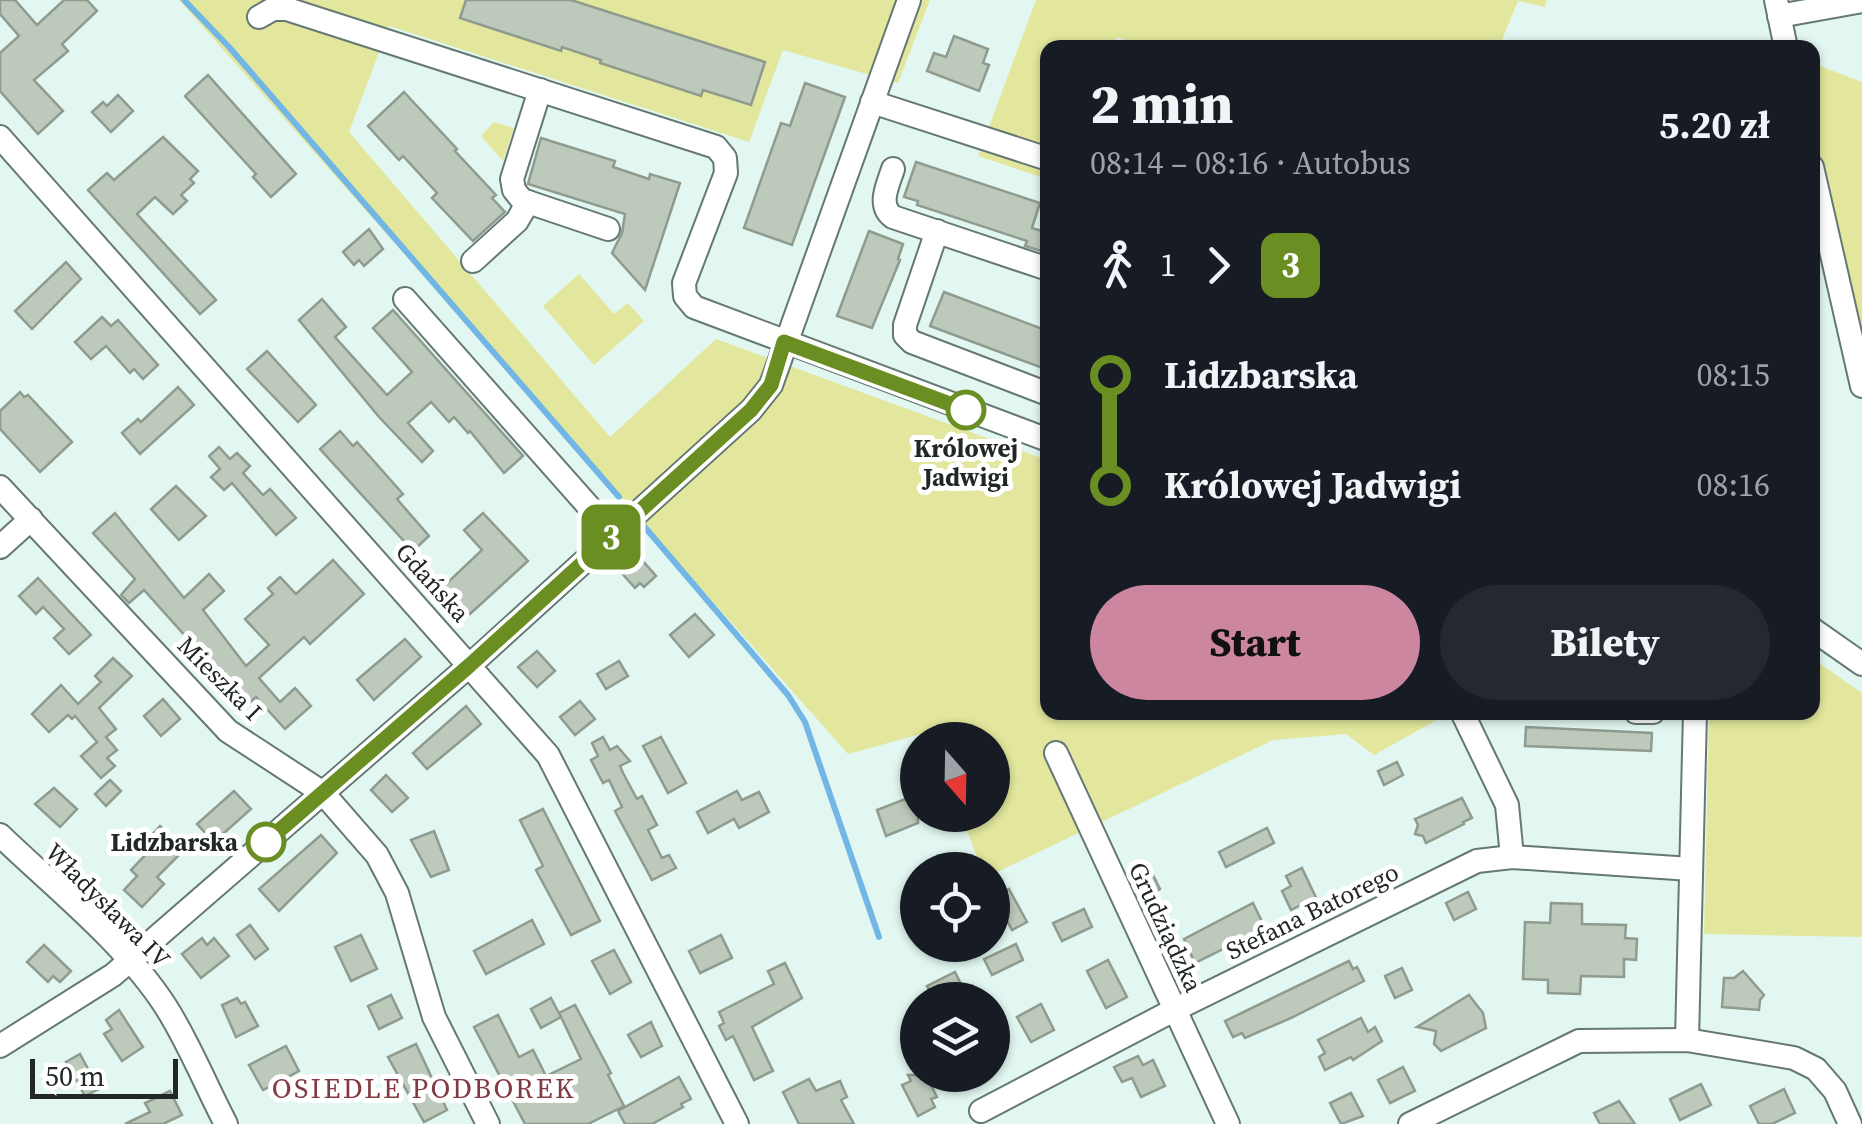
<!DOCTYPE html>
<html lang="pl">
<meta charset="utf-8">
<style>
:root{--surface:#171b24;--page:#242831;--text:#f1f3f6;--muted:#9ea1a6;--accent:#cd869f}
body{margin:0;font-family:"Source Serif 4",serif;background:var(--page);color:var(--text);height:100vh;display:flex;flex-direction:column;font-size:38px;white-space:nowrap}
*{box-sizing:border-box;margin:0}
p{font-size:32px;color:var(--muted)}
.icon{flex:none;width:55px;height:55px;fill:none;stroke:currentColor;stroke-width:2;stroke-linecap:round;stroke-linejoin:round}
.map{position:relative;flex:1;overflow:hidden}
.sheet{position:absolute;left:1040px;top:40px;width:780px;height:680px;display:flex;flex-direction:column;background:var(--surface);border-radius:20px;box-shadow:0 2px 8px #0004}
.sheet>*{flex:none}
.badge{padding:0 20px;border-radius:15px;font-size:35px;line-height:65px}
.needle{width:65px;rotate:160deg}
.tools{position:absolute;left:900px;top:722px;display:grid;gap:20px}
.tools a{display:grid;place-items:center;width:110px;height:110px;border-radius:50%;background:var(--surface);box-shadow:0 2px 8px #0004;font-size:50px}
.scale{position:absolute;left:30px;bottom:25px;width:148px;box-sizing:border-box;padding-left:10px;border:5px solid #202725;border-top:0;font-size:28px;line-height:35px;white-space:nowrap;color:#202725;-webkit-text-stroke:8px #fff;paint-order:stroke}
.map>.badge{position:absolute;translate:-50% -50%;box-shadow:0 0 0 5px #fff}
.legs{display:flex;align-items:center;gap:15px;height:110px;padding:0 50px;font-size:32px}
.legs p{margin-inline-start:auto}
.head{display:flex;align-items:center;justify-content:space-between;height:170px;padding:0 50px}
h1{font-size:55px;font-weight:800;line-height:75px}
.cta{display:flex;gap:20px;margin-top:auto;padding:20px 50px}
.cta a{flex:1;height:115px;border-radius:60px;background:var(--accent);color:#111;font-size:40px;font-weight:800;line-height:115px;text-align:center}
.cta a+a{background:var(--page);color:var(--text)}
ul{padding:0 50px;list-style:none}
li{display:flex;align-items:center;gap:35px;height:110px;font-size:38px}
li i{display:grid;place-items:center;width:15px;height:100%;margin:0 12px;background:currentColor}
li i::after{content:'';width:25px;height:25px;margin:-12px;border:8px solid;border-radius:50%;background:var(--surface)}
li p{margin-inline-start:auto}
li:first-child i{background:linear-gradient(#0000 50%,currentColor 0)}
li:last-child i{background:linear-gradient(currentColor 50%,#0000 0)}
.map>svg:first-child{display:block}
</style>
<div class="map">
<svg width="1862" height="1124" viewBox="0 0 1862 1124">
<rect width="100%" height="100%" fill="#e2f7f1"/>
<!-- green -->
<g fill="#e2e79d">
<polygon points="179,0 930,0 898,83 783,50 749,142 389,26 349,132 610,437 716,339 1047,460 1048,712 1445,712 1446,715 1374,755 1346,734 1273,740 993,874 992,870 982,870 961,815 992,815 992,740 932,740 928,732 848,754"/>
<polygon points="1036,0 1547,0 1545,7 1518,1 1499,47 1144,48 1117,37 1113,47 1048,48 1047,179 978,156"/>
<polygon points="1812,63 1862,82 1862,386 1813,167"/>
<polygon points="494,122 514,128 503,161 481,136"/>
<polygon points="579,274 614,314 628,303 644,321 594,365 543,306"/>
<polygon points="1813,659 1862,693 1862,937 1704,934 1709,713 1812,712"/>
</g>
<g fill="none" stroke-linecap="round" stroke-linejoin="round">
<!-- stream -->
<g stroke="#72b6e6" stroke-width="6">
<polyline points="184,0 229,47 619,497"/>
<polyline points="643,525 788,695 805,722 879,937"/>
</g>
</g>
<!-- building -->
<g fill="#bcc9bb" stroke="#8f9b8e" stroke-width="2.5">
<polygon points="0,0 15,0 37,25 64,0 87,0 97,11 62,44 68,51 34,80 63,111 38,134 0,91 0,53 19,36 0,14"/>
<polygon points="466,0 571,0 765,62 751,105 703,90 701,96 600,63 601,60 562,47 561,51 460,18"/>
<polygon points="954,36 988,49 983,63 989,65 979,91 927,71 934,53 946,57"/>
<polygon points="208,75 296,174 271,197 253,177 256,174 185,96"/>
<polygon points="805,83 845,97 792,245 744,228 781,123 790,126"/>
<polygon points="404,92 457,149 455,151 496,195 492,198 505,212 473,241 432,198 437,193 403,156 399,160 368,126"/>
<polygon points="118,95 133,111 111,132 92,112 103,102 107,106"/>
<polygon points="163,137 198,171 190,179 194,183 181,195 187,201 173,214 155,197 137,214 216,300 200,314 88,190 107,173 114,180"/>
<polygon points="541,138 615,161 613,167 649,179 650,174 680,183 645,290 612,253 622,233 625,214 528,184"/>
<polygon points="916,162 1040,203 1032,228 1048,233 1048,253 1025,246 1027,241 917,205 918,201 904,197"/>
<polygon points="369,229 383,249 364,266 359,260 354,265 343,252"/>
<polygon points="869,231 903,244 898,259 900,260 872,328 837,316"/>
<polygon points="66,262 81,279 32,329 15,311"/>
<polygon points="944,292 1048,331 1048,370 930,326"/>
<polygon points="322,299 346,327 335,337 387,395 412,372 373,328 393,310 523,456 504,473 470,431 468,433 454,417 449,422 431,402 408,423 433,451 422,462 379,417 299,320"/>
<polygon points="102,317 111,326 118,320 158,365 143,379 134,369 130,373 106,346 91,359 75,342"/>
<polygon points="267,351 316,405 298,422 247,369"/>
<polygon points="178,387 194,405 140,454 122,433 138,419 141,422"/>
<polygon points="20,392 24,397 28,395 72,442 40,472 0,429 0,411"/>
<polygon points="340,431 353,446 357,442 403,494 397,499 429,536 413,551 320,449"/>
<polygon points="219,447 230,459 237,453 250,466 243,473 263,495 270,489 296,518 276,535 232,483 224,490 211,477 220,469 209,456"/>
<polygon points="176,486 206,516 179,540 151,509"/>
<polygon points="115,513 184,598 209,574 224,591 203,610 246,666 269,645 245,619 273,594 268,588 280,577 296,594 333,560 364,594 310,644 304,637 259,678 280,702 295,688 311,706 285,729 256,697 247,705 144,590 129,603 121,595 135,579 93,533"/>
<polygon points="483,513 528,561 470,614 444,586 482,550 464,530"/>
<polygon points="635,552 656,576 644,587 640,583 635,588 618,569"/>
<polygon points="38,578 91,635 69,654 54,638 64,629 43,607 36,614 19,596"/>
<polygon points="695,614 714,635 689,657 670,635"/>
<polygon points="405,639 421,657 374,700 357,680"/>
<polygon points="537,651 555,671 537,687 518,667"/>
<polygon points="113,658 132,676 99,708 116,729 106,737 117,750 107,758 115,766 101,778 81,756 97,742 75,716 72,719 68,715 49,732 32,714 61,685 78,704 101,682 95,676"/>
<polygon points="619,661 628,676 606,689 597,674"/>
<polygon points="163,699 180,719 161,736 144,716"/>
<polygon points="580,701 595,719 575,735 560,717"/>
<polygon points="466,706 481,724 427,769 413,753"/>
<polygon points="1526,727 1652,733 1651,751 1525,746"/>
<polygon points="603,737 610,750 617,746 630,761 620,766 623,773 637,799 642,796 657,825 648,830 662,858 669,855 676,868 652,880 615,811 622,807 609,780 603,783 591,760 598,756 592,743"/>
<polygon points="661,737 686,783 668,793 643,746"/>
<polygon points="1397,762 1403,775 1384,785 1378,771"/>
<polygon points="386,775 408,798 392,812 371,790"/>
<polygon points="110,780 121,791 106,806 95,794"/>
<polygon points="54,788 77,809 60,827 35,804"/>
<polygon points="234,791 251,809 214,842 197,824"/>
<polygon points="737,791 742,800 759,792 769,812 739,828 734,819 708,833 697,812"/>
<polygon points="918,794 918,823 886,836 877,810"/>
<polygon points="1462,798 1472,818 1463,822 1464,824 1426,843 1423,836 1415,834 1418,825 1415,819"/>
<polygon points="543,809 600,921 571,935 536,870 543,866 520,820"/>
<polygon points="160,826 184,850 157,877 164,884 142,907 124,890 137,876 131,870 153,847 146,841"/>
<polygon points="1267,828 1274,843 1226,867 1219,852"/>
<polygon points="434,831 449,870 431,877 411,840"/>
<polygon points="321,835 337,853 279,911 259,889"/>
<polygon points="1302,868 1318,902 1305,908 1303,904 1291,910 1282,891 1291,886 1286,876"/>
<polygon points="1152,873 1160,889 1142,899 1134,883"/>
<polygon points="1009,889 1027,922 1012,930 994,896"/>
<polygon points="1468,892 1476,909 1454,920 1446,903"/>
<polygon points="1253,903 1265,928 1195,963 1184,939"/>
<polygon points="1551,903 1582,904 1582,924 1626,925 1625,938 1637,939 1636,960 1624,959 1624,977 1581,976 1580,994 1548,993 1548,980 1523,979 1525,922 1550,923"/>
<polygon points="1084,909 1092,927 1062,941 1053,923"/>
<polygon points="532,920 544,944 486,974 474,951"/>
<polygon points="250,925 268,949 255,959 237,935"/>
<polygon points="361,935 377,969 351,981 335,947"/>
<polygon points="721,935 732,958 700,973 689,951"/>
<polygon points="202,938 207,945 214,938 229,956 201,978 182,954"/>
<polygon points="1016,944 1023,960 992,975 984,959"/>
<polygon points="44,945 71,971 60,982 53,976 48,982 27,962"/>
<polygon points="614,950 631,982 610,994 592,961"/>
<polygon points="1108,960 1127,997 1106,1008 1087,971"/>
<polygon points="1349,961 1353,969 1357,967 1364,981 1293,1017 1245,1038 1242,1033 1233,1037 1225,1021"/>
<polygon points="785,963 802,998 752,1027 773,1071 754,1080 733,1036 726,1040 719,1026 724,1023 719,1012 774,984 768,971"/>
<polygon points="1402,968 1412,990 1395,998 1385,976"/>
<polygon points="1743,971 1764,995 1760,1000 1759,1010 1722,1007 1724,978 1734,978"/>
<polygon points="955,972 963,988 934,1000 927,986"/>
<polygon points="391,995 402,1018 379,1029 368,1006"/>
<polygon points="1469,995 1483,1013 1486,1028 1441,1051 1434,1044 1436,1031 1417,1027"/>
<polygon points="237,998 241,1004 245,1002 258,1026 236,1037 222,1005"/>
<polygon points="551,998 561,1017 559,1013 575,1005 611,1073 608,1075 624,1106 588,1124 525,1124 474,1027 498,1015 519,1057 533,1050 546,1076 581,1059 561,1017 541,1028 531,1009"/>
<polygon points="1041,1004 1054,1030 1031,1042 1017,1017"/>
<polygon points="119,1010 143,1047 122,1061 104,1034 112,1029 106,1020"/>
<polygon points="1361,1018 1368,1032 1375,1027 1382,1041 1353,1060 1351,1057 1325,1070 1319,1057 1325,1053 1318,1040"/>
<polygon points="651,1022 662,1046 641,1057 628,1035"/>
<polygon points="416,1044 447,1110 424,1122 388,1057"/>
<polygon points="286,1046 299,1071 263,1090 249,1065"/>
<polygon points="80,1054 99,1089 85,1096 66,1062"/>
<polygon points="1138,1056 1143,1065 1153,1060 1165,1086 1141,1097 1132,1078 1122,1082 1114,1067"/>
<polygon points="1403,1067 1415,1091 1390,1103 1378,1080"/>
<polygon points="908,1075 926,1075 937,1097 931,1099 935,1107 918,1116 902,1085 911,1081"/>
<polygon points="679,1077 691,1099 681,1104 683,1107 652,1124 625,1124 618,1111"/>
<polygon points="809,1079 816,1091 840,1081 847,1097 841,1100 854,1124 799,1124 783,1092"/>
<polygon points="1701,1084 1711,1105 1680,1120 1670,1099"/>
<polygon points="1784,1089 1795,1113 1772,1124 1759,1124 1750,1106"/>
<polygon points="170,1091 182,1115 163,1124 125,1124 150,1112 145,1103"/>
<polygon points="1351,1093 1363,1116 1341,1124 1330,1103"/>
<polygon points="1619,1101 1635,1124 1600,1124 1594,1113"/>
</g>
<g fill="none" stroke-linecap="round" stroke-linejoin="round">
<defs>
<g id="minor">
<polyline points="1776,0 1786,48"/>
<polyline points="1779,16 1862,1"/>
<polyline points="259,17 273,9 287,9 716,147 725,158 726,173 684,283 685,296 694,307 1048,440"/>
<polyline points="540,90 512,179 514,190 522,200 608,229"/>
<polyline points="872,102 1048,159"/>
<polyline points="0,137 548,755 737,1124"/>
<polyline points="1812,167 1862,386"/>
<path d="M893,169C888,185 877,205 893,217L1048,269"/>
<polyline points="937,231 905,325 905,335 912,342 1048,394"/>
<polyline points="473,261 517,221 528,202"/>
<polyline points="405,299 614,535"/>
<polyline points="0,487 228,731 323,793 377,855 397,893 434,1017 488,1124"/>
<polyline points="0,547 31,519"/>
<polyline points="1812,629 1862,664"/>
<polyline points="1462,712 1507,805 1512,857"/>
<polyline points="1636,712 1653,712"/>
<polyline points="1056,753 1228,1124"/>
<path d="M0,835C55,888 125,943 166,1007C189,1043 206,1086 226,1124"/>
<polyline points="1687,1040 1695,712"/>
<polyline points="0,1046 113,975 470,665 751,410 771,385 909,0"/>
<polyline points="981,1111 1174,1010 1477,861 1512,857 1691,869"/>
<polyline points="1410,1124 1579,1041 1687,1040 1794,1058 1816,1069 1835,1091 1850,1124"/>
</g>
</defs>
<!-- minor casing -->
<use href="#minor" stroke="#657873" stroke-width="26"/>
<!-- minor -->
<use href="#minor" stroke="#fff" stroke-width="22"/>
</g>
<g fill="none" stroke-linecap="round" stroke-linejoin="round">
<defs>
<polyline id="line-1" points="266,842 470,665 751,410 771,385 784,342 966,410"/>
</defs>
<!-- line-1 casing -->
<use href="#line-1" stroke="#fff" stroke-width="22"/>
<!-- line-1 -->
<use href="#line-1" stroke="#6b8e23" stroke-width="15"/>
</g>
<!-- markers -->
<g fill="#fff" stroke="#6b8e23" stroke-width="5">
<circle cx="966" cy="410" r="18"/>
<circle cx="266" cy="842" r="18"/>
</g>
<g text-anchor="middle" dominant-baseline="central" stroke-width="10" stroke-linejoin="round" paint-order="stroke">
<!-- stop labels -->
<g font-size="25" font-weight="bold" fill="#202725" stroke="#fff">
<text x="966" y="448">Królowej<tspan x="966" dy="29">Jadwigi</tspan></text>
<text x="238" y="842" text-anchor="end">Lidzbarska</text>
</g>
<!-- street labels -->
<g font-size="25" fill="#202725" stroke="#fff">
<text transform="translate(433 582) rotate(48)">Gdańska</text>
<text transform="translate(220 678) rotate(45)">Mieszka I</text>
<text transform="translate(108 905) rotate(45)">Władysława IV</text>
<text transform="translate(1312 911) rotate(-26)">Stefana Batorego</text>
<text transform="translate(1166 927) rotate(65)">Grudziądzka</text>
</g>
<!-- neighbourhood labels -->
<g font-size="28" letter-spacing="2.5" fill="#823942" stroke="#fff">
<text x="424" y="1088">OSIEDLE PODBOREK</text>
</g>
</g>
</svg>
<div class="tools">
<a><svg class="needle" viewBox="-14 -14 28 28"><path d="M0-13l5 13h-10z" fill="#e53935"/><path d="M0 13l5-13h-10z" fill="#9ea1a6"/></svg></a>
<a><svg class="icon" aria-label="locate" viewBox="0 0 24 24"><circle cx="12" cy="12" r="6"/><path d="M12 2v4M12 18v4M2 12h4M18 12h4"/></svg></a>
<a><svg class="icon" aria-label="layers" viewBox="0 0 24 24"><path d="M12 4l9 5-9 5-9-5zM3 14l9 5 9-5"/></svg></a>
</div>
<div class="scale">50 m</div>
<b class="badge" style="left:611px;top:537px;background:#6b8e23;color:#fff">3</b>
<section class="sheet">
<div class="head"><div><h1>2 min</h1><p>08:14 – 08:16 · Autobus</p></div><b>5.20 zł</b></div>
<div class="legs"><svg class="icon" aria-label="walk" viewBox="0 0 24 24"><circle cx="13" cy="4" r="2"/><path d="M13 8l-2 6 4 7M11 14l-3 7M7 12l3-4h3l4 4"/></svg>1<svg class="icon" aria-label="forward" viewBox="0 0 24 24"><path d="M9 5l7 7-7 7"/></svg><b class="badge" style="background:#6b8e23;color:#fff">3</b></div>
<ul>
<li><i style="color:#6b8e23"></i><b>Lidzbarska</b><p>08:15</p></li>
<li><i style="color:#6b8e23"></i><b>Królowej Jadwigi</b><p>08:16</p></li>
</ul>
<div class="cta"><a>Start</a><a>Bilety</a></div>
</section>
</div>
